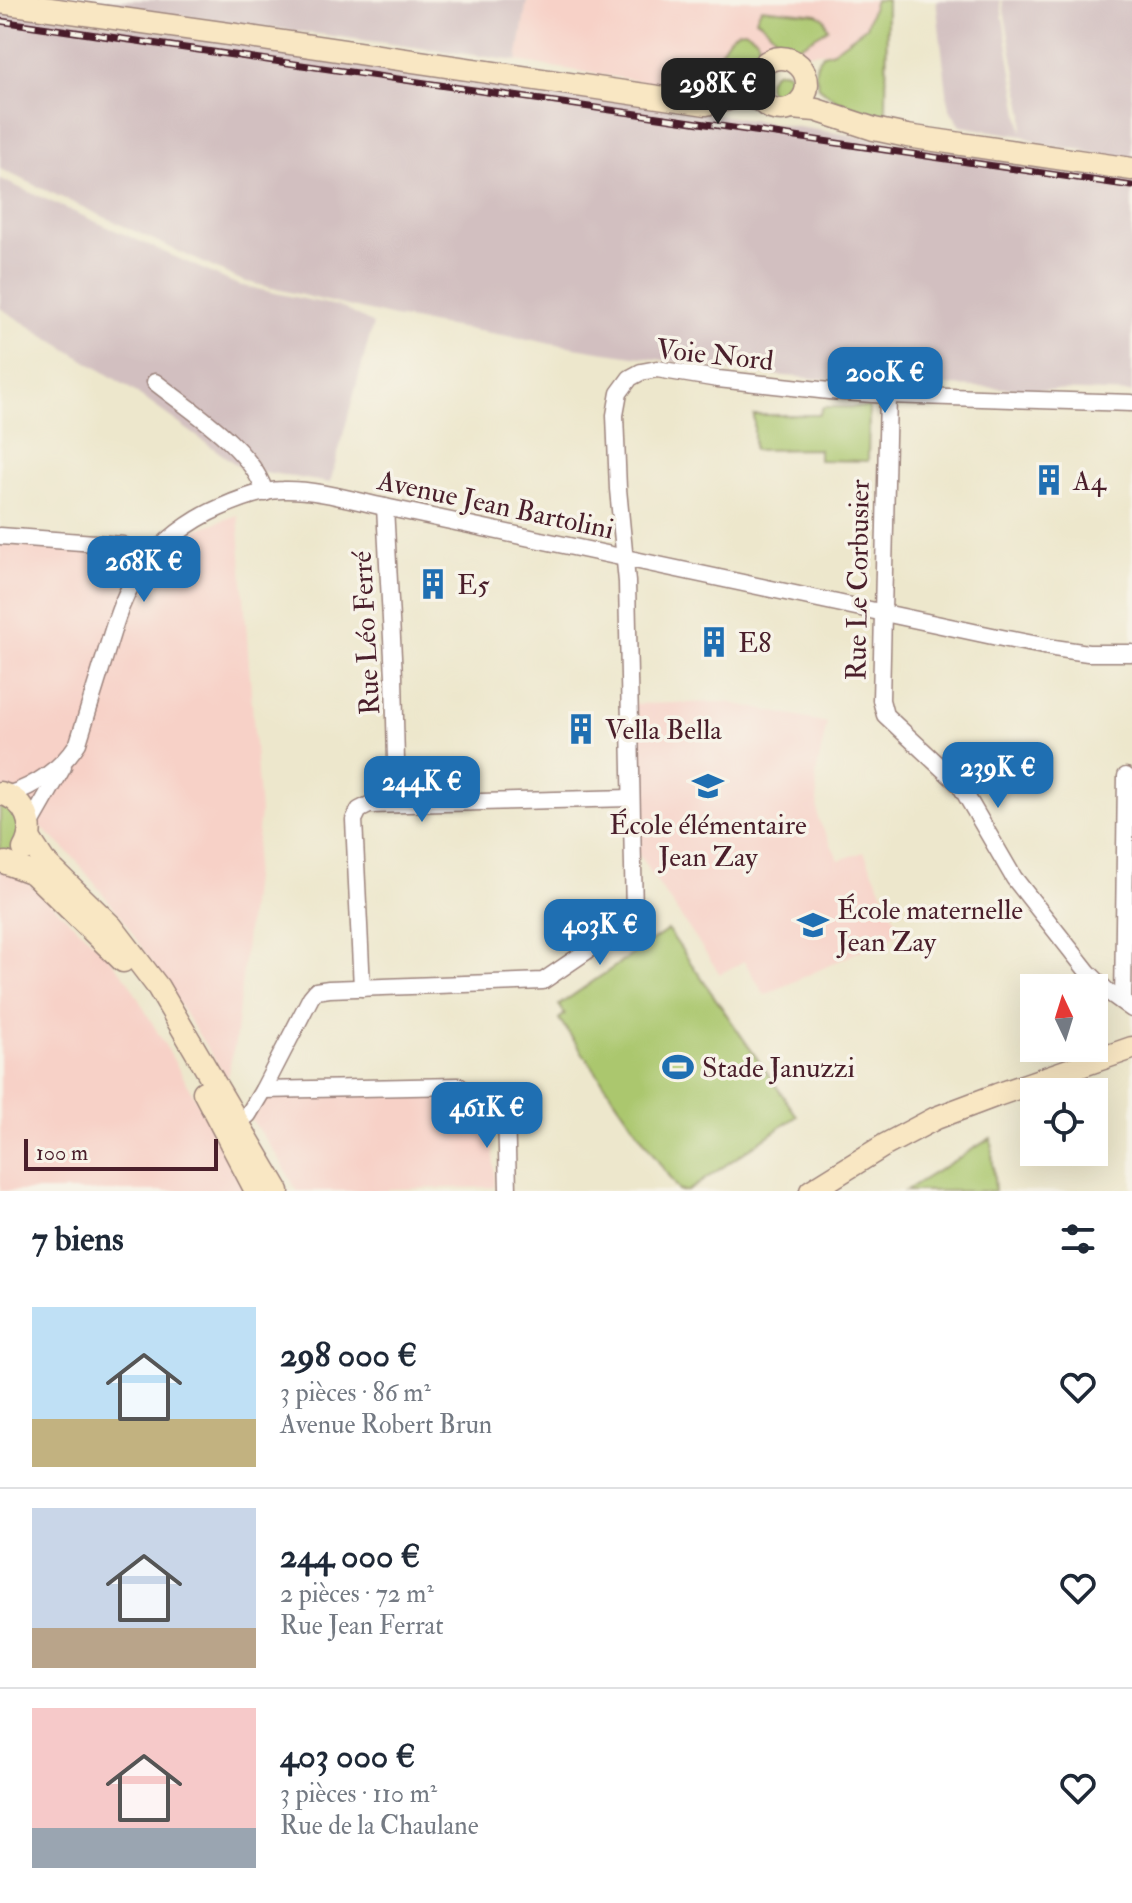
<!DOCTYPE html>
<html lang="fr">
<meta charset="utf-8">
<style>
body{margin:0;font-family:"IM FELL Double Pica",serif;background:#f6f6f7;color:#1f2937;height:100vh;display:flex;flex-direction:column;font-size:30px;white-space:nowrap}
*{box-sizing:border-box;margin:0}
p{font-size:26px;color:#747a83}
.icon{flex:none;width:44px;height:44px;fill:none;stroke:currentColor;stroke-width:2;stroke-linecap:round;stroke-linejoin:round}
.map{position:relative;height:1191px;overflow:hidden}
.sheet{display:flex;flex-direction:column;background:#fff;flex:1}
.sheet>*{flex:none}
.needle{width:52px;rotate:356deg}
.tools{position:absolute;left:1020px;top:974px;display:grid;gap:16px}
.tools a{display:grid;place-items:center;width:88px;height:88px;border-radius:0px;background:#fff;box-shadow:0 8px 32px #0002;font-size:40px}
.scale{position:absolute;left:24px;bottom:20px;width:194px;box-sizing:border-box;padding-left:8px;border:4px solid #4a1f2b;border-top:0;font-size:22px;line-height:28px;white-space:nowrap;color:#4a1f2b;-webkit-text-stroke:6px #f7f3e8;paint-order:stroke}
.price{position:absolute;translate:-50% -68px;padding:0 18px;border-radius:16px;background:#1f6fb2;color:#fff;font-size:26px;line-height:52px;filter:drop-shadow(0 2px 4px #0008)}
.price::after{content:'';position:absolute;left:50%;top:48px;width:24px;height:18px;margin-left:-12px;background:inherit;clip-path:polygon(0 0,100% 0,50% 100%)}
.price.selected{background:#222;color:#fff}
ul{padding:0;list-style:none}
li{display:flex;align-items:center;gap:24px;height:200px;padding:0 32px}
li+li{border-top:2px solid #e0e1e3}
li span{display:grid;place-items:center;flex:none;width:224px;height:160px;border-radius:0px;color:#555}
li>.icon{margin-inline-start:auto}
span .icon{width:96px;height:96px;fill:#fffc;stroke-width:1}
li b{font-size:34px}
h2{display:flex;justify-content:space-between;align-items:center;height:96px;padding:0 32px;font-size:34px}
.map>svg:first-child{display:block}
.built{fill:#f7d1c7}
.industrial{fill:#d2bfc0}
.green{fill:#abc76e;stroke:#7a734c;stroke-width:2}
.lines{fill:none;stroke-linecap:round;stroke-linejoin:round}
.street-casing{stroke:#9c837c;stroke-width:19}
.secondary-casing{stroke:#9c837c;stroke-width:25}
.street{stroke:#fff;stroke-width:16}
.secondary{stroke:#f9e7c3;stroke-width:22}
.rail-casing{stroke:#4a1f2b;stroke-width:7}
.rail{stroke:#f7f3e8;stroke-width:4;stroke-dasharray:12;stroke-linecap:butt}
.labels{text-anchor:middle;stroke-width:7;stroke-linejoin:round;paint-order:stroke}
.street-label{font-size:28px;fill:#4a1f2b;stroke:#f7f3e8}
.poi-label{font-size:28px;fill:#4a1f2b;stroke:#f7f3e8;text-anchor:start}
</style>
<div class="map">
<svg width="1132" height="1191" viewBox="0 0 1132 1191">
<rect width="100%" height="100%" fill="#f7f3e8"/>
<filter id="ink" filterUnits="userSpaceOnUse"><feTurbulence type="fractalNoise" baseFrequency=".0125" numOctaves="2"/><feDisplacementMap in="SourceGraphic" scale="16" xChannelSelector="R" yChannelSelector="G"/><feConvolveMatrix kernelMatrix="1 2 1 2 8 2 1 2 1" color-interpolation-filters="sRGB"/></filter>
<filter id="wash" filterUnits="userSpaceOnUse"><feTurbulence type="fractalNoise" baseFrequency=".006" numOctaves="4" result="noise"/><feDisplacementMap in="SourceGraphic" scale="32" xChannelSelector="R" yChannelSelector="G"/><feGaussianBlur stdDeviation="1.8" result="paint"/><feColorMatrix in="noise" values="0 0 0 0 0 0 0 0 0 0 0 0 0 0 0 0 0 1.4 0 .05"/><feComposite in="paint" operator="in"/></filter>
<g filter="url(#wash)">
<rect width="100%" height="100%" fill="#ede7cc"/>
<!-- built -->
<g class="built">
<path d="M 527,0 L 882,0 L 881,16 L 833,51 L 794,54 L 693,90 L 517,61 Z"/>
<path d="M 238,515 L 260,813 L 235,1042 L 227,1078 L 121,916 L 74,858 L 0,788 L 0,543 L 105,552 L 113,555 L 134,551 Z"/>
<path d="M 726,702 L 827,723 L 816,774 L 818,819 L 839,860 L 864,852 L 901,932 L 765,995 L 744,961 L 720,974 L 631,844 L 629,704 Z"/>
<path d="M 0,857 L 106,954 L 127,979 L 209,1122 L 245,1191 L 0,1191 Z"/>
<path d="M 483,1086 L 484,1097 L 490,1097 L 495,1187 L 388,1189 L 388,1191 L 297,1191 L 279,1158 L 248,1115 L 263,1090 Z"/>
</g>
<!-- industrial -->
<g class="industrial">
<path d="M 69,0 L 527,0 L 517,61 Z"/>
<path d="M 936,0 L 1000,0 L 1022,132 L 1024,115 L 1002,0 L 1132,0 L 1132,159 L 1079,151 L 1088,150 L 1048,146 L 1023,136 L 961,126 L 949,109 Z"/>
<path d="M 0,9 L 292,50 L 1132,178 L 1132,393 L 873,383 L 759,374 L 599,351 L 394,317 L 243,281 L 0,169 Z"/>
<path d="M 0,179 L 238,285 L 341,307 L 373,324 L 330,483 L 241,468 L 128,387 L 0,308 Z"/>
</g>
<!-- green -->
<g class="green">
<path d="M 875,0 L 887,0 L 886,115 L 862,110 L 836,100 L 819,87 L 815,72 L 817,63 L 823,54 L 833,51 L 866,27 Z"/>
<path d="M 761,8 L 817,14 L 824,18 L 828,29 L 794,49 C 777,46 771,27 756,19 Z"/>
<path d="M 745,30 C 746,31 755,37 756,37 C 775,63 712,85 696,88 L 730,37 L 738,31 Z"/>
<circle cx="781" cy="84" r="13"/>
<path d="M 823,407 L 869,407 L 868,461 L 819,460 L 819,449 L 754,450 L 754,415 L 819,415 Z"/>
<path d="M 0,793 L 16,800 L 21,853 L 0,864 Z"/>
<path d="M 668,930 L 797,1116 L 688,1191 L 679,1191 L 559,1019 L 565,1014 L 559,1005 Z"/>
<path d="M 991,1138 L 995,1191 L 905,1191 Z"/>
</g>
</g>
<g filter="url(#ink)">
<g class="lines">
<defs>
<g id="street">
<path d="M 155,382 C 190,410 253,449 265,493"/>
<path d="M 888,395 L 881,700 L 885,715 L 960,785 L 1014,878 L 1088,972 L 1107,991 L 1132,1009"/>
<path d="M 385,507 L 394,676 L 397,804"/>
<path d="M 0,536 L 122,545 L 134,551 L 143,567"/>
<path d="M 7,795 C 36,786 62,768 78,743 C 87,714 96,685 105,656 C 114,626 123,592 143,567 C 162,542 191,520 219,508 C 239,499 262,490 283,490 C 317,489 352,500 385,507 L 1002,638 L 1054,648 L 1088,653 L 1132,653"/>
<path d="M 30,825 L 63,767"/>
<path d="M 362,988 L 354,820 L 359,810 L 369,805 L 630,798"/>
<path d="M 1123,1002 L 1126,776"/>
<path d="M 263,1090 L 459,1086"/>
<path d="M 506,1108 L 508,1191"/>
<path d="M 238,1122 L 248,1115 L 263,1090 L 311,997 L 316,991 L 329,989 L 543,981 L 628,923 L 634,913 L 627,582 L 618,489 L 615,415 L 619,393 L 630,378 L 641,372 L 657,369 L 718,379 L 829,391 L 888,395 L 1132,403"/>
</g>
<g id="secondary">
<path d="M 0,2 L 229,34 L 706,104 L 742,96 L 761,100"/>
<circle cx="781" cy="84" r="26"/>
<path d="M 792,108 L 816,110 L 874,129 L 907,136 L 1132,169"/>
<path d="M 0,793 C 26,800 37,826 24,849"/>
<path d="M 29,838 L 44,861 L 112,927 L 158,987 L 278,1191"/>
<path d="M 6,863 L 33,873 L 123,961"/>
<path d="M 204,1092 L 256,1191"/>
<path d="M 811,1191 L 885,1145 L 936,1118 L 997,1095 L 1132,1048"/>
</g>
</defs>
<!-- street casing -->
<use href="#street" class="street-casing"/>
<!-- secondary casing -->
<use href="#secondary" class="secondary-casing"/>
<!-- street -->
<use href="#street" class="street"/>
<!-- secondary -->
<use href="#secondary" class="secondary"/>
<defs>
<path id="rail" d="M 0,21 L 1132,186"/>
</defs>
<!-- rail casing -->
<use href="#rail" class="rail-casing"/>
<!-- rail -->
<use href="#rail" class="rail"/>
</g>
</g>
<!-- icons -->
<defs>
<symbol id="building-bare" viewBox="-9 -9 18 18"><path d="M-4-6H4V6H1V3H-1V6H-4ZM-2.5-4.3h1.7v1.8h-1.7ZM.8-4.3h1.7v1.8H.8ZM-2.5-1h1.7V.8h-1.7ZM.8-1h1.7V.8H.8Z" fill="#1f6fb2" stroke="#f7f3e8" stroke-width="2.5" paint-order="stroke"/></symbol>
<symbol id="school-bare" viewBox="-9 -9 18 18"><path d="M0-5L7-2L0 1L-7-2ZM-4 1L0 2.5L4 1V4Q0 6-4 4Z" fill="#1f6fb2" stroke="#f7f3e8" stroke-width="2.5" paint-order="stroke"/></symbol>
<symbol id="stadium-bare" viewBox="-9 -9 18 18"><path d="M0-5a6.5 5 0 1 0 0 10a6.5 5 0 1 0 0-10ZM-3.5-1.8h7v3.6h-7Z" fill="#1f6fb2" stroke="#f7f3e8" stroke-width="2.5" paint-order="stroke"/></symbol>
</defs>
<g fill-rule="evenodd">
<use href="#building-bare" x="1027" y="458" width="44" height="44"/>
<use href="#building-bare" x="411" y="562" width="44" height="44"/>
<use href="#building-bare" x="692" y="620" width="44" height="44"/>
<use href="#building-bare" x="559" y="707" width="44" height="44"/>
<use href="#school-bare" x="686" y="764" width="44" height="44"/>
<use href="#school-bare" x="791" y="903" width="44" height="44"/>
<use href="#stadium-bare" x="656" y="1045" width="44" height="44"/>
</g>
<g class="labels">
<!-- street labels -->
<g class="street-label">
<text transform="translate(715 354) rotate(6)" y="10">Voie Nord</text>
<text transform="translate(496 504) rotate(12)" y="10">Avenue Jean Bartolini</text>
<text transform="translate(857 580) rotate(-89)" y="10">Rue Le Corbusier</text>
<text transform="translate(365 633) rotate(-93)" y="10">Rue Léo Ferré</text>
</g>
<!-- poi labels -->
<g class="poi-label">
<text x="1073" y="490">A4</text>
<text x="457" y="594">E5</text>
<text x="738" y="652">E8</text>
<text x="605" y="739">Vella Bella</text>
<text x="708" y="834" text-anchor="middle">École élémentaire<tspan x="708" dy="32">Jean Zay</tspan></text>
<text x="837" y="919">École maternelle<tspan x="837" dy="32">Jean Zay</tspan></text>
<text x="702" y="1077">Stade Januzzi</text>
</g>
</g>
</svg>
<div class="tools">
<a><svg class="needle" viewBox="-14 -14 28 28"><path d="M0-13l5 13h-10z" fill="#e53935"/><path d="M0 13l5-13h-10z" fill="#747a83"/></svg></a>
<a><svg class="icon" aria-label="locate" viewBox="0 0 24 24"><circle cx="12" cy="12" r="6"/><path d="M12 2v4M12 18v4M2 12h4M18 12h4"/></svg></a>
</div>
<div class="scale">100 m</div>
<b class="price selected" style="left:718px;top:126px">298K €</b>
<b class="price" style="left:885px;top:415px">200K €</b>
<b class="price" style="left:144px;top:604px">268K €</b>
<b class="price" style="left:998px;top:810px">239K €</b>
<b class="price" style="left:422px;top:824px">244K €</b>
<b class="price" style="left:600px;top:967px">403K €</b>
<b class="price" style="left:487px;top:1150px">461K €</b>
</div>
<section class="sheet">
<h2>7 biens<svg class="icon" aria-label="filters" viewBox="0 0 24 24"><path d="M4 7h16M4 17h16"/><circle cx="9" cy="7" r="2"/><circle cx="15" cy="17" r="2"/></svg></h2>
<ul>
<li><span style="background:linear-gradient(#bfe0f5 70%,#c2b280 0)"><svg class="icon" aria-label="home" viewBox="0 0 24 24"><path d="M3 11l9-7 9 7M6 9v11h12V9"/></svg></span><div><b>298 000 €</b><p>3 pièces · 86 m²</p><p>Avenue Robert Brun</p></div><svg class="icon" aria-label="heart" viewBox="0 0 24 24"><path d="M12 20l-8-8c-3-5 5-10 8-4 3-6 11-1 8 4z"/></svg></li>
<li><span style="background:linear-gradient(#c9d6e8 75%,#b9a48a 0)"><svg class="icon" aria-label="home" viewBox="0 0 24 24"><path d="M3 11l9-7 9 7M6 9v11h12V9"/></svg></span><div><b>244 000 €</b><p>2 pièces · 72 m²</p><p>Rue Jean Ferrat</p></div><svg class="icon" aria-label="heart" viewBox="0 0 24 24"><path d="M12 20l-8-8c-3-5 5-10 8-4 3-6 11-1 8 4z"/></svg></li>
<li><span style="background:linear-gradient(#f6c9c9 75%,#9aa5b1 0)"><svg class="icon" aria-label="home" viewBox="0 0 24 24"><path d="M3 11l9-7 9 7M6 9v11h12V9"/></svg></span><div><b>403 000 €</b><p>3 pièces · 110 m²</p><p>Rue de la Chaulane</p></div><svg class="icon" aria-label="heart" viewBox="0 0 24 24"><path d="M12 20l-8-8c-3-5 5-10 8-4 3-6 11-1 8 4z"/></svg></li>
</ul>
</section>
